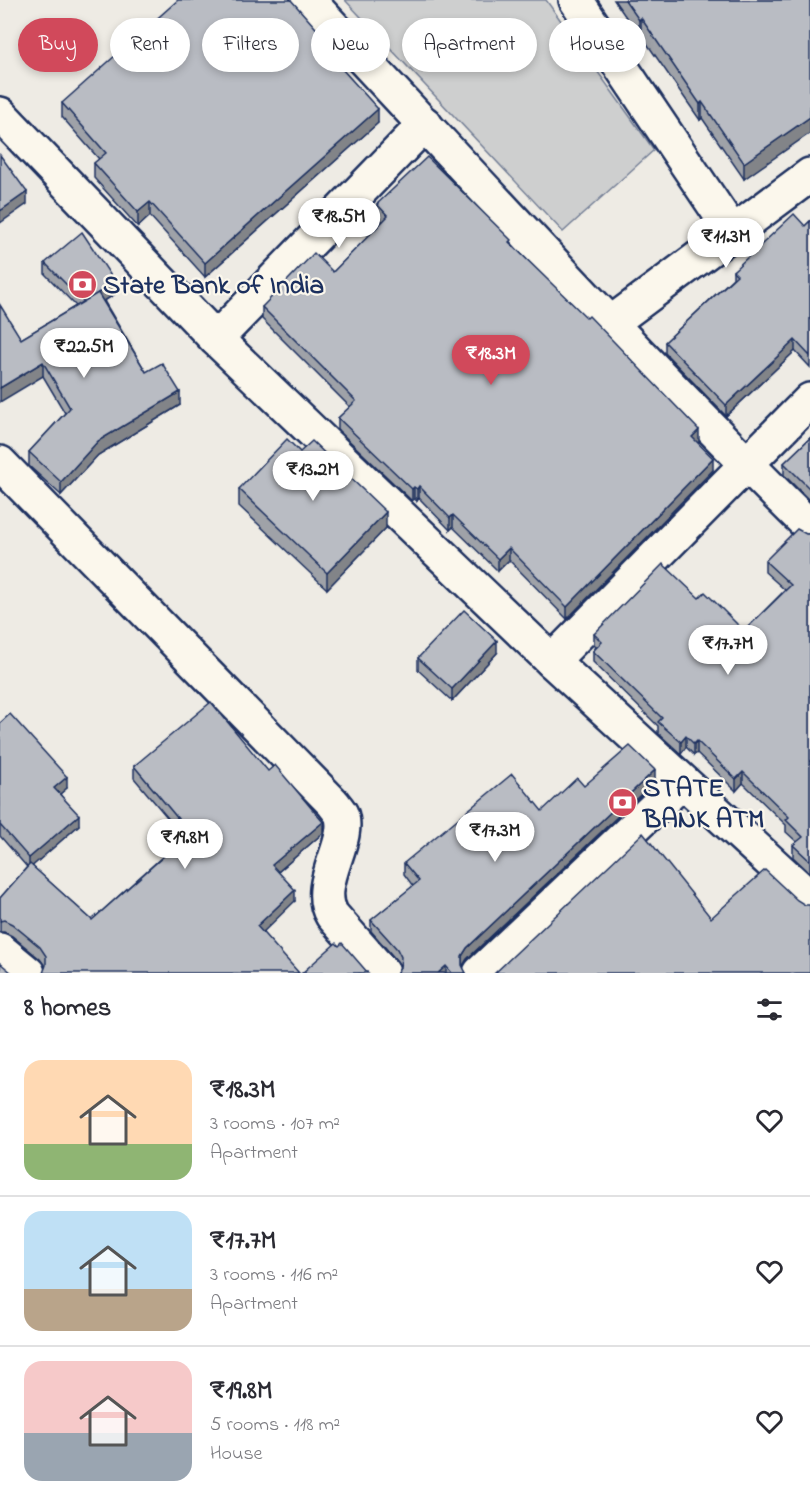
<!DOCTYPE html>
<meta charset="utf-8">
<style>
body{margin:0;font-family:"Indie Flower",sans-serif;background:#f7f7f7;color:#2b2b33;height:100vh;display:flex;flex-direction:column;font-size:22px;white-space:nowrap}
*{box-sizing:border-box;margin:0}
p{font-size:20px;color:#7c7c81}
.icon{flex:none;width:33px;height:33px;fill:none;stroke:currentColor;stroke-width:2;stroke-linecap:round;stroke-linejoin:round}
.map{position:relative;height:973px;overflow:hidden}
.drawer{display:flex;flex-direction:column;background:#fff;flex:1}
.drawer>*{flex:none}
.guide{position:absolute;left:18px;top:18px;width:774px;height:54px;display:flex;gap:12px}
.price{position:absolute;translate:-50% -51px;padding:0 14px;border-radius:21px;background:#fff;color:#222;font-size:20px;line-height:39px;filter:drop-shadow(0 2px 3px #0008)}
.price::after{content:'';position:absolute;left:50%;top:36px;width:18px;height:14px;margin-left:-9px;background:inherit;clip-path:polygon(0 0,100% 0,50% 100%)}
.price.current{background:#d1495b;color:#fff}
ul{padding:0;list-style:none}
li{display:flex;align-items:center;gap:18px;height:150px;padding:0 24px}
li+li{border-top:2px solid #e1e1e2}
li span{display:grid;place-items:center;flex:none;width:168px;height:120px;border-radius:18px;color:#555}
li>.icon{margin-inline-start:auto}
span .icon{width:72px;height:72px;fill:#fffc;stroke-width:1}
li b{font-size:26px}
h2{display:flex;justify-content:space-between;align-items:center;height:72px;padding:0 24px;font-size:26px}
.tag{padding:0 21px;border-radius:27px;background:#fff;box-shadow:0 3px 9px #0003;font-size:21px;line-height:54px}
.tag.current{background:#d1495b;color:#fff}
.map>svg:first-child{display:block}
.park{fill:#cecfcf;stroke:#747f96;stroke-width:1.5}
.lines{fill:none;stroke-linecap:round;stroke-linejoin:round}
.minor-casing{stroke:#1b2f5e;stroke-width:38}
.tertiary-casing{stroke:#1b2f5e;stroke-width:38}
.minor{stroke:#fbf7ec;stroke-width:33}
.tertiary{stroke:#fbf7ec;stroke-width:33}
.wall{fill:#9fa2a8;stroke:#1b2f5e;stroke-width:1.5}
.shaded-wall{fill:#828488;stroke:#1b2f5e;stroke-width:1.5}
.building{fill:#b9bcc3;stroke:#1b2f5e;stroke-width:1.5}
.labels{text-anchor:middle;stroke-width:4.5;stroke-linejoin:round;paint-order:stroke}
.poi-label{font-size:27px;font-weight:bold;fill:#1b2f5e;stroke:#fbf7ec;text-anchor:start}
</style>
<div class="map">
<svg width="810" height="973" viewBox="0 0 810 973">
<rect width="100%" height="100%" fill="#eeebe4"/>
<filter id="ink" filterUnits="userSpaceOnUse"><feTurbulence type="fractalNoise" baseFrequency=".0167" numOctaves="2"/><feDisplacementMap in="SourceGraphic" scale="12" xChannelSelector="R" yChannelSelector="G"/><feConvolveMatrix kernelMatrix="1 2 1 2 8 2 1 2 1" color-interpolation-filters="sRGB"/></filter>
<g filter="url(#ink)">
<!-- park -->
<path class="park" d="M 345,0 L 546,0 L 654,150 L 563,232 Z"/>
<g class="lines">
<defs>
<g id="minor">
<path d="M 308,0 C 474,177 637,357 810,527"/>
<path d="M 576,0 L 733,233"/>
<path d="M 611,323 L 810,175"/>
<path d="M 216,339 L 425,124"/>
<path d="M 0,463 L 333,803 C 335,806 339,810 341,814 C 352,841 313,884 332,915 L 383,973"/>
<path d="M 552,661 L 810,400"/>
<path d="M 0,950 L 28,973"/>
<path d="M 480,973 L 682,782"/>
</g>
<path id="tertiary" d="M 0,114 L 216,339 L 552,661 L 810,898"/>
</defs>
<!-- minor casing -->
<use href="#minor" class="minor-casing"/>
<!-- tertiary casing -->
<use href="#tertiary" class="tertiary-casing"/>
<!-- minor -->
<use href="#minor" class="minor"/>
<!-- tertiary -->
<use href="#tertiary" class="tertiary"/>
</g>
<!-- wall -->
<g class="wall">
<path d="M 614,0 L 810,0 L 744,179 L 702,118 L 700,120 L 641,35 L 639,36 Z"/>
<path d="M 330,55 L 378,123 L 205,277 L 150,216 L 138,227 L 94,178 L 94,163 L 99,159 L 62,117 L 62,103 Z"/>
<path d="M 377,204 L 511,244 L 699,442 L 698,443 L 713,470 L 567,619 L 509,560 L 498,571 L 453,527 L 450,530 L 419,498 L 417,501 L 414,499 L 412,501 L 338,430 L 338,418 L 350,407 L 262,319 L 262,307 L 333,272 L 383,222 L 377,216 Z"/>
<path d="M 810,221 L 810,367 L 795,351 L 726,416 L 665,353 L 665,342 L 733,278 L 733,271 L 805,226 Z"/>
<path d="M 45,263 L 115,294 L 104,301 L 146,372 L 180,405 L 98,455 L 61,495 L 29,466 L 29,452 L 65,413 L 21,339 L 76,306 L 45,274 Z"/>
<path d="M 810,438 L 810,501 L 784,475 L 784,463 Z"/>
<path d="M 300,452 L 386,528 L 327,589 L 239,506 L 239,489 Z"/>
<path d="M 806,534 L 810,534 L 810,873 L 793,857 L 793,845 L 797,842 L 786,832 L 786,825 L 743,783 L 736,791 L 697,753 L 694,755 L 686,747 L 681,754 L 658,733 L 658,726 L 593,662 L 593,651 L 596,647 L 594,645 L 594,634 L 699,598 L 744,631 L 785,590 L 765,572 L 765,561 Z"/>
<path d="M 497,653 L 452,701 L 418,670 L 418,658 Z"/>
<path d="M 0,723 L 67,788 L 60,794 L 79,825 L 32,866 L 92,920 L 162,857 L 162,854 L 183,836 L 134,778 L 134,766 L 268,771 L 323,833 L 278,872 L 295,901 L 46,967 L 40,959 L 12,936 L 4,932 L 0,932 L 0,898 L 27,867 L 0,836 Z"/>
<path d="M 655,781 L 467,959 L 462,967 L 466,973 L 397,973 L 401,967 L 397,961 L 371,931 L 371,920 L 413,886 L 404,874 L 404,863 L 542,811 L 584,786 Z"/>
</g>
<!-- shaded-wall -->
<g class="shaded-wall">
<path d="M 641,18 L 641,35 L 639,36 L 639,20 Z"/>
<path d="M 330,44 L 330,58 L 324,49 Z"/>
<path d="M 702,102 L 702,118 L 700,120 L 700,104 Z"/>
<path d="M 378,109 L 378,123 L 205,277 L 205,263 Z"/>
<path d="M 810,117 L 810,133 L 744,179 L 744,163 Z"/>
<path d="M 27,192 L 27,204 L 0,223 L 0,211 Z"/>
<path d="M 150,202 L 150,216 L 138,227 L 138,212 Z"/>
<path d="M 115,282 L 115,294 L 84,314 L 84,302 Z"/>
<path d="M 795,340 L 795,351 L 726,416 L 726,405 Z"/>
<path d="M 43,362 L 43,376 L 0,402 L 0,388 Z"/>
<path d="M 180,392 L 180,405 L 98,455 L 61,495 L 61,482 L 98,441 Z"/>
<path d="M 699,430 L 699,442 L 692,449 L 692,437 Z"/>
<path d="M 713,458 L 713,470 L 567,619 L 567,607 Z"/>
<path d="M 419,486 L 419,498 L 417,501 L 417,489 Z"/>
<path d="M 414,487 L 414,499 L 412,501 L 412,489 Z"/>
<path d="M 386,512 L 386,528 L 327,589 L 327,573 Z"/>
<path d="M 453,515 L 453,527 L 450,530 L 450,518 Z"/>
<path d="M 509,548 L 509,560 L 498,571 L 498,559 Z"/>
<path d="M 497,641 L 497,653 L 452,701 L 452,689 Z"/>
<path d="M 686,736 L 686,747 L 681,754 L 681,742 Z"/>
<path d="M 697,741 L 697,753 L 694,755 L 694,744 Z"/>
<path d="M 655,770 L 655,781 L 467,959 L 462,967 L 462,973 L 462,956 L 467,948 Z"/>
<path d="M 743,772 L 743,783 L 736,791 L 736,779 Z"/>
<path d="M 67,777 L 67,788 L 54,799 L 54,788 Z"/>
<path d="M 79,815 L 79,825 L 29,869 L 29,858 Z"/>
<path d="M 323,822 L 323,833 L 272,877 L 272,865 Z"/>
<path d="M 295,890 L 295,901 L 257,938 L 257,926 Z"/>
<path d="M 446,966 L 446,973 L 438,973 Z"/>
</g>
<!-- building -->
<g class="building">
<path d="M 178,0 L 291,0 L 330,44 L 324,49 L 378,109 L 205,263 L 150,202 L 138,212 L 94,163 L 106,153 L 62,103 Z"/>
<path d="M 625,0 L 810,0 L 810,117 L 744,163 L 702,102 L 700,104 L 641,18 L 639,20 Z"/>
<path d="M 0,155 L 27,192 L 0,211 Z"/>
<path d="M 427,157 L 511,240 L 509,242 L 587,318 L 589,316 L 699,430 L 692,437 L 713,458 L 567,607 L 509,548 L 498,559 L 453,515 L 450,518 L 419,486 L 417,489 L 414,487 L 412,489 L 338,418 L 356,401 L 262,307 L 314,253 L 333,272 L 388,216 L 377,204 Z"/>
<path d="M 794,214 L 805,226 L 810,221 L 810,356 L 795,340 L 726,405 L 665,342 L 737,275 L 733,271 Z"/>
<path d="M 82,232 L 115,282 L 84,302 L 45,263 Z"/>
<path d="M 98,293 L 146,372 L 162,363 L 180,392 L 98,441 L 61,482 L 29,452 L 70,408 L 43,362 L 0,388 L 0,305 L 21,339 Z"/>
<path d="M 810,438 L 810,489 L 784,463 Z"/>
<path d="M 287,439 L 300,452 L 312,441 L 386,512 L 327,573 L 239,489 Z"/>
<path d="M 797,529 L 806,534 L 810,534 L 810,861 L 793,845 L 803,837 L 786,820 L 789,817 L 743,772 L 736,779 L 697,741 L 694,744 L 686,736 L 681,742 L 658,722 L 662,718 L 593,651 L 602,642 L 594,634 L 663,564 L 699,598 L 705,592 L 744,631 L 791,585 L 765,561 Z"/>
<path d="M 464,610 L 497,641 L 452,689 L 418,658 Z"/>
<path d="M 211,702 L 268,771 L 275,765 L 323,822 L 272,865 L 295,890 L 257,926 L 299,973 L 43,973 L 46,965 L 46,956 L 40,947 L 12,924 L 4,920 L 0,921 L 0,898 L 30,864 L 92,920 L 164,856 L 162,854 L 189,832 L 134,766 Z"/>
<path d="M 10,714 L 67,777 L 54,788 L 79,815 L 29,858 L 0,825 L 0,723 Z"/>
<path d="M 630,746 L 655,770 L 467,948 L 462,956 L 462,965 L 466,973 L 452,973 L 446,966 L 438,973 L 397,973 L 400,968 L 401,957 L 397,949 L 371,920 L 419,881 L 404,863 L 512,774 L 542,811 L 577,778 L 584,786 Z"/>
<path d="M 643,833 L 711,918 L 765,870 L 797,900 L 805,905 L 810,905 L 810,973 L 495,973 Z"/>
<path d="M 336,943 L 339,946 L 342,943 L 368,973 L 302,973 Z"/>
<path d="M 0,963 L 12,973 L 0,973 Z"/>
</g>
</g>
<!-- icons -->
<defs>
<symbol id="bank-disc" viewBox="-11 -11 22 22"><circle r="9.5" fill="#d1495b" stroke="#fbf7ec"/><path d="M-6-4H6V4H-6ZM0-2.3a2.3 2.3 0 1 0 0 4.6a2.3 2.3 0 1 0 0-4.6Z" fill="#fff"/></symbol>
</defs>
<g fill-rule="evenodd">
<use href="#bank-disc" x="66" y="268" width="33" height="33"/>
<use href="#bank-disc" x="606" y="786" width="33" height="33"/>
</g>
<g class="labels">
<!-- poi labels -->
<g class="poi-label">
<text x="103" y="293">State Bank of India</text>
<text x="643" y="796">STATE<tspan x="643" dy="31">BANK ATM</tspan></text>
</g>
</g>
</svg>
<b class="price" style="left:339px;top:249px">₹18.5M</b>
<b class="price" style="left:726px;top:269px">₹11.3M</b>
<b class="price" style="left:84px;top:379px">₹22.5M</b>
<b class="price current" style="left:491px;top:386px">₹18.3M</b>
<b class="price" style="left:313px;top:502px">₹13.2M</b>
<b class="price" style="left:728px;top:676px">₹17.7M</b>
<b class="price" style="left:495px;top:863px">₹17.3M</b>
<b class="price" style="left:185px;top:870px">₹19.8M</b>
<div class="guide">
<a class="tag current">Buy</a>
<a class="tag">Rent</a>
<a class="tag">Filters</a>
<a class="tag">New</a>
<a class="tag">Apartment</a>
<a class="tag">House</a>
</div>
</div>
<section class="drawer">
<h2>8 homes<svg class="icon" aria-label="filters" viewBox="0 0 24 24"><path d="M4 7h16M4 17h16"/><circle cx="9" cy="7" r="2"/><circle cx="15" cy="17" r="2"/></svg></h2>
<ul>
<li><span style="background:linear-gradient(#ffd9b3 70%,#8fb573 0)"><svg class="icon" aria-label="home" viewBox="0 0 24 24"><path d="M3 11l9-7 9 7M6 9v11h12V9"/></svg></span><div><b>₹18.3M</b><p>3 rooms · 107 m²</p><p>Apartment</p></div><svg class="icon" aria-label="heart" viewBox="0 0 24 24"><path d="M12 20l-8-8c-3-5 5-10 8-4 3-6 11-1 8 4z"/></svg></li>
<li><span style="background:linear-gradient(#bfe0f5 65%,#b9a48a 0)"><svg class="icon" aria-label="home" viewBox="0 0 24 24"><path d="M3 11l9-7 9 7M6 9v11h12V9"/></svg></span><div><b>₹17.7M</b><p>3 rooms · 116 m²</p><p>Apartment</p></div><svg class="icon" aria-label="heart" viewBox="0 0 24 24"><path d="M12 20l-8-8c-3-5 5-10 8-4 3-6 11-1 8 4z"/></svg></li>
<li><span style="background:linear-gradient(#f6c9c9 60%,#9aa5b1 0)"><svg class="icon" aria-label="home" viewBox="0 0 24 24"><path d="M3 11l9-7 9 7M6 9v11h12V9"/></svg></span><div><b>₹19.8M</b><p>5 rooms · 118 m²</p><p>House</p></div><svg class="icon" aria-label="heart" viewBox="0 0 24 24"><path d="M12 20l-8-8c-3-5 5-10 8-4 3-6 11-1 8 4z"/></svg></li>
</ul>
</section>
